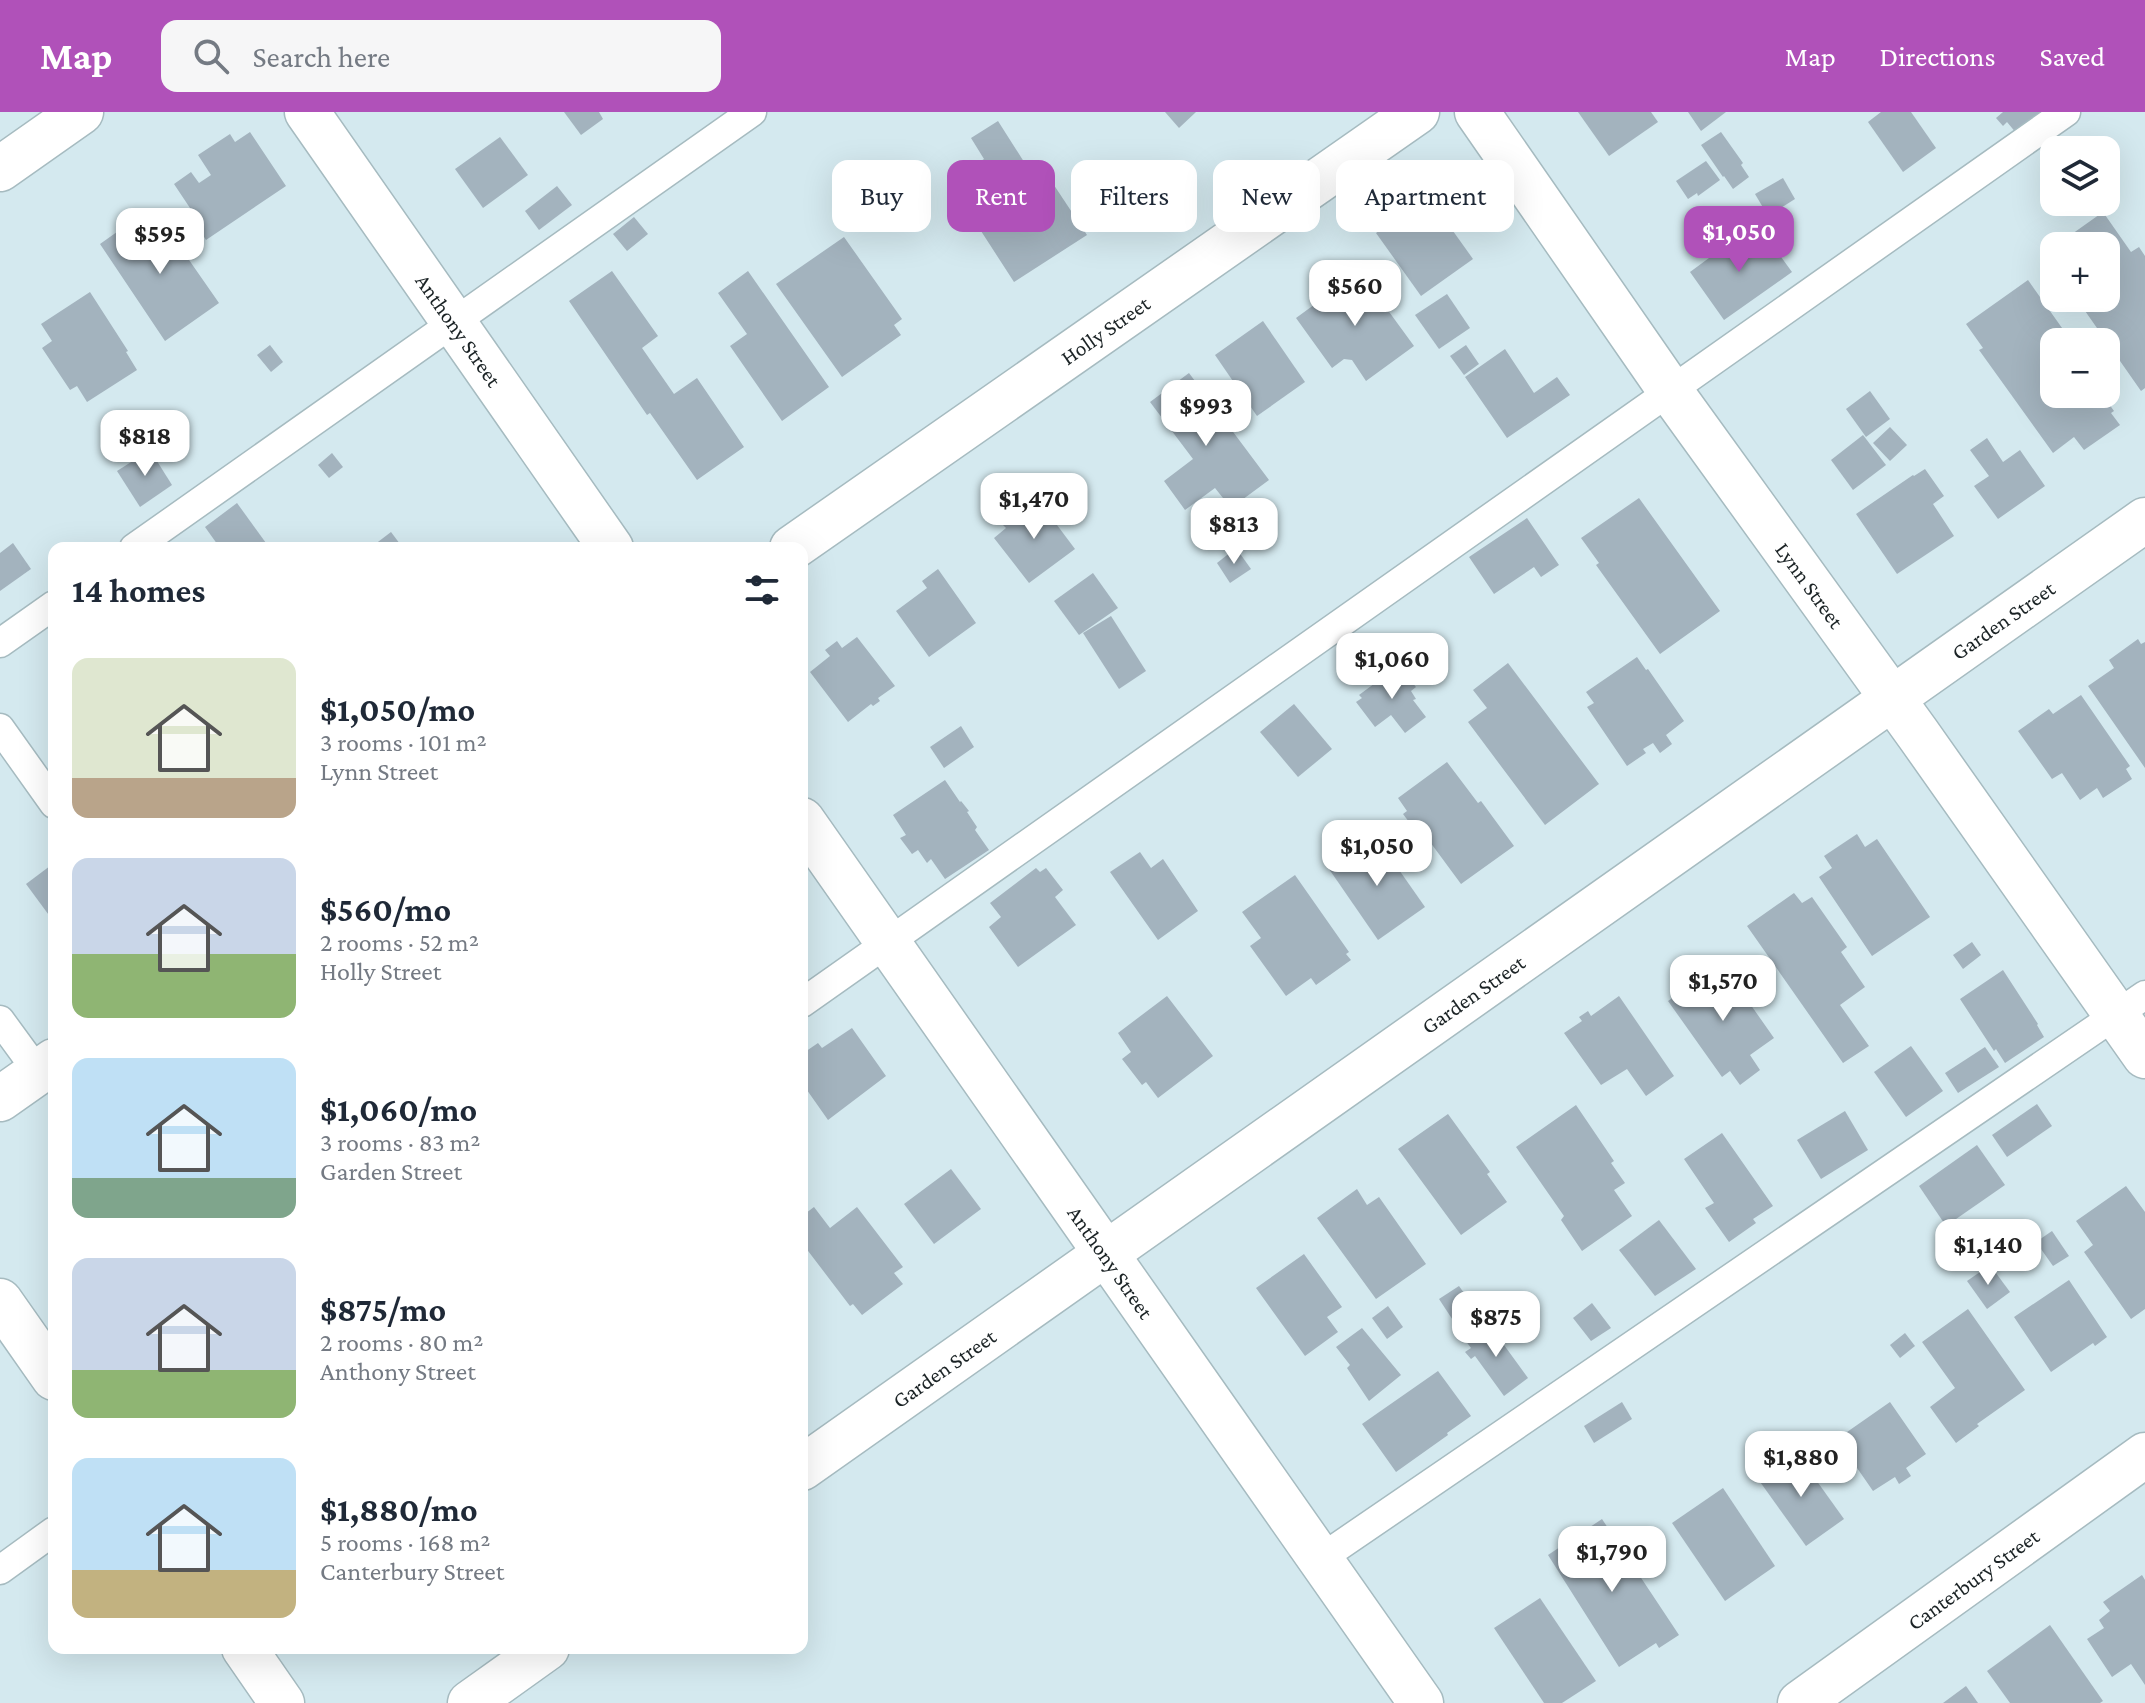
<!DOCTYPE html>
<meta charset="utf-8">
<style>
body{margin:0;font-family:"Crimson Pro",serif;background:#f6f6f7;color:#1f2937;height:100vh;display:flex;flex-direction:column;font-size:30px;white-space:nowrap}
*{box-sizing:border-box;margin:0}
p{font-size:26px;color:#747a83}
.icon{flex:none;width:44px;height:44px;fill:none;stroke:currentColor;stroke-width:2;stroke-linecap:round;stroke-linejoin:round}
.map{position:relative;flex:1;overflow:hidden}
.panel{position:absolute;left:48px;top:430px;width:760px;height:1112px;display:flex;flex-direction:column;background:#fff;border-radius:16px;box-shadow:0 8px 32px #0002}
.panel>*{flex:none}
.guide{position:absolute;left:832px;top:48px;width:760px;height:72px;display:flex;gap:16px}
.tools{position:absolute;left:2040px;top:24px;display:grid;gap:16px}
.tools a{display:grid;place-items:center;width:80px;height:80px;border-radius:16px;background:#fff;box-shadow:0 8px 32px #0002;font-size:40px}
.price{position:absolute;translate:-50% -68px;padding:0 18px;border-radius:16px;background:#fff;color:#222;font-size:26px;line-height:52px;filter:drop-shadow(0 2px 4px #0008)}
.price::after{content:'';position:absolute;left:50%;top:48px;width:24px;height:18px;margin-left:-12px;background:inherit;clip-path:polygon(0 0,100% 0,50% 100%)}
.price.active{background:#b051b9;color:#fff}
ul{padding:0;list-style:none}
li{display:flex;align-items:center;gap:24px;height:200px;padding:0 24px}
li span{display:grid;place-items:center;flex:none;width:224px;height:160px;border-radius:16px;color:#555}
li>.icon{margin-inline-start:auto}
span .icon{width:96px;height:96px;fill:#fffc;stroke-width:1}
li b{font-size:34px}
h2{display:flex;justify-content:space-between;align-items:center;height:96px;padding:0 24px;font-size:34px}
.chip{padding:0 28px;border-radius:16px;background:#fff;box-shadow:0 8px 32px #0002;font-size:28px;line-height:72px}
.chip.active{background:#b051b9;color:#fff}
header{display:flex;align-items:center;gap:48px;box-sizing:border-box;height:112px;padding:0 40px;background:#b051b9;color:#fff}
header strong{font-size:38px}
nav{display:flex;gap:44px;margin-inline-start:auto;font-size:28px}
.search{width:560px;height:72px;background:#f6f6f7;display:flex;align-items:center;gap:20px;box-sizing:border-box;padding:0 28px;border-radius:16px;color:#747a83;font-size:30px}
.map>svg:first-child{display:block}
.building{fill:#a3b3be}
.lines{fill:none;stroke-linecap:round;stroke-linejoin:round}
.service-casing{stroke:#a6bbc0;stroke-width:31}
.minor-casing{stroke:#a6bbc0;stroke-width:47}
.tertiary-casing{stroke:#a6bbc0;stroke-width:47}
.service{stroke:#fff;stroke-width:28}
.minor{stroke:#fff;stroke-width:44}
.tertiary{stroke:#fff;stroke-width:44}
.labels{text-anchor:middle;stroke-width:8;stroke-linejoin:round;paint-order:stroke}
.street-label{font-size:22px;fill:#1b2325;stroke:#fff}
</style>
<header>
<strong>Map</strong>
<div class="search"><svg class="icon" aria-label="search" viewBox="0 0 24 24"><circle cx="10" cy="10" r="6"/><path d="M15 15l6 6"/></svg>Search here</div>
<nav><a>Map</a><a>Directions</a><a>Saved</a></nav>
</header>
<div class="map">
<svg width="2145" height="1591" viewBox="0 0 2145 1591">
<rect width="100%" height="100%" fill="#d4e9ef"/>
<!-- building -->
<g class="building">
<path d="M 564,0 L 599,0 L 603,7 L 581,23 Z"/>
<path d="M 1165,0 L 1196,0 L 1179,16 Z"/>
<path d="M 1578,0 L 1651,0 L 1658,10 L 1609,44 Z"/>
<path d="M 1688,0 L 1726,0 L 1701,19 Z"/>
<path d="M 1881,0 L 1911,0 L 1936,36 L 1903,60 L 1868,10 Z"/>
<path d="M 2003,0 L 2041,0 L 2017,22 L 2007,10 L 2003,14 L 1996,6 Z"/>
<path d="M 998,9 L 1033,64 L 1044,58 L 1087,123 L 1014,170 L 981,119 L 994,110 L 962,61 L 984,47 L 971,26 Z"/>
<path d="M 250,20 L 286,74 L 206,128 L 196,112 L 200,111 L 174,72 L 191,60 L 199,71 L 211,63 L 198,43 L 230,22 L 235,30 Z"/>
<path d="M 1721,20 L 1743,51 L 1741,53 L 1749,65 L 1733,77 L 1724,64 L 1723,65 L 1701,33 Z"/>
<path d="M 500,25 L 528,63 L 483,96 L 455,57 Z"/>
<path d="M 1706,49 L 1720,68 L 1698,84 L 1697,81 L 1688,87 L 1676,69 Z"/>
<path d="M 1783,66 L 1795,87 L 1768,104 L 1755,82 Z"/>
<path d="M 557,74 L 572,93 L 539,118 L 525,99 Z"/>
<path d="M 1428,84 L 1473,147 L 1421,184 L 1376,121 Z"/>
<path d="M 2103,100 L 2131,140 L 2139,135 L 2145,144 L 2145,276 L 2141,279 L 2076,186 L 2106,186 L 2106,134 L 2055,134 Z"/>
<path d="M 157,102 L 219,191 L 165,229 L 100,132 L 131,110 L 135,117 Z"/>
<path d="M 634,105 L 648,122 L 627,139 L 613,122 Z"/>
<path d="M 1747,118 L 1766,145 L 1776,138 L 1792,160 L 1724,208 L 1690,160 Z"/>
<path d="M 844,125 L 902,207 L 894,213 L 901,223 L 842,265 L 776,172 Z"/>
<path d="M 2054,135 L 2054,161 L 2041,143 Z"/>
<path d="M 612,159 L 658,224 L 642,236 L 674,282 L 697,266 L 744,335 L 697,368 L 650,301 L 647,303 L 569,189 Z"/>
<path d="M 748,159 L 829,275 L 782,309 L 730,234 L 747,222 L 718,181 Z"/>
<path d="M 1360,160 L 1414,234 L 1366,269 L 1352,248 L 1344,247 L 1332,256 L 1296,206 L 1333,179 L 1330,176 L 1345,166 L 1347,169 Z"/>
<path d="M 2028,168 L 2072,230 L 2054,230 L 2054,282 L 2102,282 L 2114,299 L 2111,301 L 2120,313 L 2084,338 L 2074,325 L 2053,341 L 1979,238 L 1983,236 L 1966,212 Z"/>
<path d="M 90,180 L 128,239 L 126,240 L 137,258 L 87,290 L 77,274 L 70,278 L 42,236 L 52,229 L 41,212 Z"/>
<path d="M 1447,182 L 1470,216 L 1439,237 L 1415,203 Z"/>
<path d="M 1263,209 L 1305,270 L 1257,304 L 1215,243 Z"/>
<path d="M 270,233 L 283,250 L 271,260 L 257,243 Z"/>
<path d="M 1466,233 L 1479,252 L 1464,263 L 1450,244 Z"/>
<path d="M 1505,237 L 1534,281 L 1557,265 L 1570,283 L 1507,326 L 1465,265 Z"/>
<path d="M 1189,261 L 1269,368 L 1231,396 L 1215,376 L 1185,398 L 1164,369 L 1193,347 L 1150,290 Z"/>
<path d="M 1870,279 L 1890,307 L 1866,325 L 1846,297 Z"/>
<path d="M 1890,315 L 1907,333 L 1890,349 L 1873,331 Z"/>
<path d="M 1863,323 L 1886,353 L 1853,378 L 1831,348 Z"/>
<path d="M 1987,326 L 2003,350 L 2020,338 L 2045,374 L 1998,407 L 1974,374 L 1989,364 L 1970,338 Z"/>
<path d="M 150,338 L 172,373 L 140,395 L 117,359 Z"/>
<path d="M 332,341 L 343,355 L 329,366 L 318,353 Z"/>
<path d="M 1925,357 L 1944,384 L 1933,392 L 1954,424 L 1897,462 L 1856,402 L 1913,363 L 1914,364 Z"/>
<path d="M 1639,386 L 1720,499 L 1660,542 L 1596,453 L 1599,451 L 1581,426 Z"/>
<path d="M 1040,390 L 1043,394 L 1047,391 L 1061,410 L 1057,413 L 1075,437 L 1029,471 L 994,426 L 1006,416 L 1002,412 L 1022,396 L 1025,401 Z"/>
<path d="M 237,391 L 266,431 L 259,436 L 220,436 L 205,415 Z"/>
<path d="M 1527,406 L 1559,453 L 1541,465 L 1534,455 L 1494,482 L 1469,445 Z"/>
<path d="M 391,420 L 403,436 L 370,436 Z"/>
<path d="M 13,431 L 31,457 L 0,479 L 0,441 Z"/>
<path d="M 1236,436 L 1251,457 L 1230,471 L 1217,451 Z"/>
<path d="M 938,457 L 976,511 L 929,545 L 896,499 L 927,476 L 922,469 Z"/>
<path d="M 1093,461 L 1118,496 L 1079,523 L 1054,489 Z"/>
<path d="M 1111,504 L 1146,559 L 1119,577 L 1083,521 Z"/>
<path d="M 857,525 L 895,574 L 878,586 L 880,589 L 873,594 L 871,592 L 848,610 L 810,560 L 830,544 L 825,538 L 837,529 L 842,536 Z"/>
<path d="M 2138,527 L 2141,532 L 2145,530 L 2145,656 L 2088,574 L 2114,556 L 2109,548 Z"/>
<path d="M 1637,545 L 1646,558 L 1648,557 L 1684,609 L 1666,623 L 1672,632 L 1660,641 L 1653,631 L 1643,637 L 1646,641 L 1627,654 L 1587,595 L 1594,591 L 1586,580 Z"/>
<path d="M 1508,551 L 1599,672 L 1545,713 L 1468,610 L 1487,596 L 1473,578 Z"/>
<path d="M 1398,554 L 1416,575 L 1411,579 L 1416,587 L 1413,588 L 1426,605 L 1405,621 L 1391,603 L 1375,615 L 1356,590 L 1362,586 L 1359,583 Z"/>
<path d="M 2081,583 L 2130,654 L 2126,657 L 2132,667 L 2103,686 L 2097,676 L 2080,688 L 2062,661 L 2052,667 L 2018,619 L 2049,597 L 2053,602 Z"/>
<path d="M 1294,592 L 1332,637 L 1298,665 L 1260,620 Z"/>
<path d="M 961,614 L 974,635 L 944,656 L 930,635 Z"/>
<path d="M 1447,650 L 1478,691 L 1481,689 L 1514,734 L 1461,772 L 1419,715 L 1415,718 L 1403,702 L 1407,699 L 1398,686 Z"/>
<path d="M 945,668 L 960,690 L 961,689 L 969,699 L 967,700 L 977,715 L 975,718 L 989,738 L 945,767 L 931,747 L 927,751 L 918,738 L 912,742 L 900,726 L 906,723 L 893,703 Z"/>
<path d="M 1857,722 L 1865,735 L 1877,727 L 1930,805 L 1872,844 L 1819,765 L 1832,756 L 1824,744 Z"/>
<path d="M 1376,725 L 1425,795 L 1378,828 L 1329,757 Z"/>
<path d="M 1140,740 L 1151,756 L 1163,747 L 1198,799 L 1158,828 L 1110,760 Z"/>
<path d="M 54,751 L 54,810 L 26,772 Z"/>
<path d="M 1036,756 L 1040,760 L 1046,756 L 1063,778 L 1055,785 L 1076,813 L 1018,855 L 989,815 L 1001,805 L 990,791 Z"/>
<path d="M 1295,763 L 1349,840 L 1346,842 L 1351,848 L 1316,873 L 1311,866 L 1286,884 L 1250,834 L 1261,826 L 1242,800 Z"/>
<path d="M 1794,781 L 1802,791 L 1812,785 L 1847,835 L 1841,840 L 1865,875 L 1840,893 L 1869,934 L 1843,951 L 1747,814 Z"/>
<path d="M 1972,830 L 1981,843 L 1963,857 L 1953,843 Z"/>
<path d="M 1722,852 L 1774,926 L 1750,943 L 1760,958 L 1740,973 L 1730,959 L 1722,965 L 1668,889 Z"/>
<path d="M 2003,858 L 2038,912 L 2037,913 L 2044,925 L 2005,951 L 1996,937 L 1994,939 L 1960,887 Z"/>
<path d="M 1167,884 L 1213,944 L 1158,986 L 1146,970 L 1142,973 L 1122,947 L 1131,940 L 1118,921 Z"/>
<path d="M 1619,884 L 1674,964 L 1646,984 L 1627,957 L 1601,973 L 1564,921 L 1582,909 L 1579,905 L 1588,899 L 1591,904 Z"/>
<path d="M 852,916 L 886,964 L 828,1008 L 802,971 L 802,942 L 818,931 L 822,936 Z"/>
<path d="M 1911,934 L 1943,979 L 1906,1005 L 1874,960 Z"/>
<path d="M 1985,935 L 1999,955 L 1958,981 L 1945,961 Z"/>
<path d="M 2037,992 L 2052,1014 L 2007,1045 L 1992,1023 Z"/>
<path d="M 1576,993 L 1614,1049 L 1611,1051 L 1625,1071 L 1614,1078 L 1632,1104 L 1582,1139 L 1561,1108 L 1564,1104 L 1516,1035 Z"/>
<path d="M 1845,999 L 1868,1038 L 1821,1067 L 1797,1028 Z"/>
<path d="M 1448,1002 L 1490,1060 L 1487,1062 L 1507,1090 L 1461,1123 L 1398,1037 Z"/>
<path d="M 1722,1021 L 1773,1094 L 1753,1107 L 1756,1111 L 1729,1130 L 1705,1096 L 1714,1091 L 1684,1047 Z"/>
<path d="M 1977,1033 L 2005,1073 L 1946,1114 L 1919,1074 Z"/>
<path d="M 951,1057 L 981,1097 L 934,1132 L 904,1092 Z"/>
<path d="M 2126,1074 L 2145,1100 L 2145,1197 L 2131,1207 L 2084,1140 L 2093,1133 L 2076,1109 Z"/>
<path d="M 1357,1077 L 1367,1093 L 1379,1085 L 1426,1152 L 1376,1187 L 1317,1106 Z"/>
<path d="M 814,1095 L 830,1116 L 857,1095 L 903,1155 L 894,1161 L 903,1172 L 862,1203 L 853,1192 L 850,1194 L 802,1131 L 802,1104 Z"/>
<path d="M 1659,1108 L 1696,1157 L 1655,1184 L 1619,1138 Z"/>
<path d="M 2052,1119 L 2069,1144 L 2053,1154 L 2036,1130 Z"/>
<path d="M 1304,1142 L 1342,1195 L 1327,1205 L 1338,1220 L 1305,1244 L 1256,1176 Z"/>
<path d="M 1990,1153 L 2010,1180 L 1987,1197 L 1967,1169 Z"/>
<path d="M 2069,1168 L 2107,1225 L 2095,1234 L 2093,1231 L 2051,1260 L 2014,1205 Z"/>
<path d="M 1459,1174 L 1481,1205 L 1460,1219 L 1439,1187 Z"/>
<path d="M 1592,1191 L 1611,1216 L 1591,1229 L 1573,1206 Z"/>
<path d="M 1388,1194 L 1403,1215 L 1387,1227 L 1372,1206 Z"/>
<path d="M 1968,1197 L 2025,1278 L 1977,1312 L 1979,1314 L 1956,1331 L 1930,1295 L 1955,1276 L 1922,1230 Z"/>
<path d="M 1488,1211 L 1528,1266 L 1504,1284 L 1475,1244 L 1471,1247 L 1465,1240 L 1471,1236 L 1465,1228 Z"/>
<path d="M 1362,1216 L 1401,1263 L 1369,1289 L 1347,1256 L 1350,1253 L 1336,1235 Z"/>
<path d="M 1905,1221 L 1915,1234 L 1900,1246 L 1890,1233 Z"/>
<path d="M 1438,1259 L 1471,1304 L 1447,1321 L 1448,1323 L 1396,1360 L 1362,1312 Z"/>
<path d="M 1622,1290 L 1632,1307 L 1594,1331 L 1584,1314 Z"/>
<path d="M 1890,1290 L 1926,1342 L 1906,1356 L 1911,1364 L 1899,1372 L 1895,1365 L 1873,1379 L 1837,1327 Z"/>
<path d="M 1796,1340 L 1844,1407 L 1806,1434 L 1758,1367 Z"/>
<path d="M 1723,1376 L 1775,1454 L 1725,1489 L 1672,1411 Z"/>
<path d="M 1602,1407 L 1679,1523 L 1659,1536 L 1656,1531 L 1619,1555 L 1548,1443 Z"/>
<path d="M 2142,1463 L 2145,1468 L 2145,1573 L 2131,1552 L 2112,1565 L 2087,1527 L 2104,1516 L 2099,1508 L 2110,1499 L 2103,1490 Z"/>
<path d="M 1540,1486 L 1596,1569 L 1562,1591 L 1544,1591 L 1494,1516 Z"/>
<path d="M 2050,1513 L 2103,1589 L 2100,1591 L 2010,1591 L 1987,1559 Z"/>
<path d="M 1966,1574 L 1978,1591 L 1943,1591 Z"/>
</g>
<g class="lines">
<defs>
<g id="service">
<path d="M 134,436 L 752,0"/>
<path d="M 0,531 L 54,493"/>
<path d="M 0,616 L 54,692"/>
<path d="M 802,891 L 2066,0"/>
<path d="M 0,908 L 38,960"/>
<path d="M 1320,1447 L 2145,883"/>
<path d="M 0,1458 L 54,1419"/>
</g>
<g id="minor">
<path d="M 307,0 L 611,436"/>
<path d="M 1477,0 L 1671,280 L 1918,622 L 2145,944"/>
<path d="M 0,57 L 81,0"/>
<path d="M 802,708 L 1421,1591"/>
<path d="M 802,1356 L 2145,408"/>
<path d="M 470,1591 L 547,1536"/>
<path d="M 1800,1591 L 2145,1343"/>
</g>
<g id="tertiary">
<path d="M 792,436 L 1417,0"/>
<path d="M 0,987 L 54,949"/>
<path d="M 0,1189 L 54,1266"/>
<path d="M 244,1536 L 282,1591"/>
</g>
</defs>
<!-- service casing -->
<use href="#service" class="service-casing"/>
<!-- minor casing -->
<use href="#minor" class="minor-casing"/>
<!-- tertiary casing -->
<use href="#tertiary" class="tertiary-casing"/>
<!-- service -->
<use href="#service" class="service"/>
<!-- minor -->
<use href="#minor" class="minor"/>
<!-- tertiary -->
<use href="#tertiary" class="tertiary"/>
</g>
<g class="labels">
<!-- street labels -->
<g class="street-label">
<text transform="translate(459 218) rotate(55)" y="8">Anthony Street</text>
<text transform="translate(1105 218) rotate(-35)" y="8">Holly Street</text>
<text transform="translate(1810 473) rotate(54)" y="8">Lynn Street</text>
<text transform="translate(2003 508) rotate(-35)" y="8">Garden Street</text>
<text transform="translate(1473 882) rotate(-35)" y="8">Garden Street</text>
<text transform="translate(1111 1150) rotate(55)" y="8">Anthony Street</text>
<text transform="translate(944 1256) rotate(-35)" y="8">Garden Street</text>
<text transform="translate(1973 1467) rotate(-36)" y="8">Canterbury Street</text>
</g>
</g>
</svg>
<div class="tools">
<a><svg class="icon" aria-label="layers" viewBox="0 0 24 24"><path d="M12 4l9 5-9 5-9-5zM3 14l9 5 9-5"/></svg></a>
<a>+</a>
<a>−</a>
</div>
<b class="price active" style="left:1739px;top:162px">$1,050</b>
<b class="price" style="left:160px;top:164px">$595</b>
<b class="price" style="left:1355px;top:216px">$560</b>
<b class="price" style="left:1206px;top:336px">$993</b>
<b class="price" style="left:145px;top:366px">$818</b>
<b class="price" style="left:1034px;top:429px">$1,470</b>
<b class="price" style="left:1234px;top:454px">$813</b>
<b class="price" style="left:1392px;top:589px">$1,060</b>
<b class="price" style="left:1377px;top:776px">$1,050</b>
<b class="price" style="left:1723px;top:911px">$1,570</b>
<b class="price" style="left:1988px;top:1175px">$1,140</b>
<b class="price" style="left:1496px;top:1247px">$875</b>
<b class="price" style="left:1801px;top:1387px">$1,880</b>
<b class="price" style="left:1612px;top:1482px">$1,790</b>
<div class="guide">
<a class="chip">Buy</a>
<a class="chip active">Rent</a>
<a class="chip">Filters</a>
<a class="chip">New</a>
<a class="chip">Apartment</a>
</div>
<section class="panel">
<h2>14 homes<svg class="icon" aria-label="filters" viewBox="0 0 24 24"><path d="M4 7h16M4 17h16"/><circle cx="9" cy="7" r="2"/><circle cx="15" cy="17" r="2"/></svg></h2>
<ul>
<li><span style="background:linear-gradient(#dfe7d0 75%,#b9a48a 0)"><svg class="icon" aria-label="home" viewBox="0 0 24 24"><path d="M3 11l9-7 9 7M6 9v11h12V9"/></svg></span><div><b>$1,050/mo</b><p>3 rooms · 101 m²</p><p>Lynn Street</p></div></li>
<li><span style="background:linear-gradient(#c9d6e8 60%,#8fb573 0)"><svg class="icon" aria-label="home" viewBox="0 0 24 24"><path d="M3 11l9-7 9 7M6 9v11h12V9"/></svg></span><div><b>$560/mo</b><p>2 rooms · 52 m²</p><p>Holly Street</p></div></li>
<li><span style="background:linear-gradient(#bfe0f5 75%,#7fa58c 0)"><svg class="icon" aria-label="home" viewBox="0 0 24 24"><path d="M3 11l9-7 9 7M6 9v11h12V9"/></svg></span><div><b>$1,060/mo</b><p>3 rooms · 83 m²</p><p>Garden Street</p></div></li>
<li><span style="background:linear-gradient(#c9d6e8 70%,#8fb573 0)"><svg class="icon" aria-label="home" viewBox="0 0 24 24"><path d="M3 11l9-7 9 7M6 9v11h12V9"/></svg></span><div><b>$875/mo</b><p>2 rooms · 80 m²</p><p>Anthony Street</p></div></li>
<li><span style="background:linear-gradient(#bfe0f5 70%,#c2b280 0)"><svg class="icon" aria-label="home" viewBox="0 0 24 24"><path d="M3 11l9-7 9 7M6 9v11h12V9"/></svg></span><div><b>$1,880/mo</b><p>5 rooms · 168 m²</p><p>Canterbury Street</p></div></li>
</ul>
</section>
</div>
